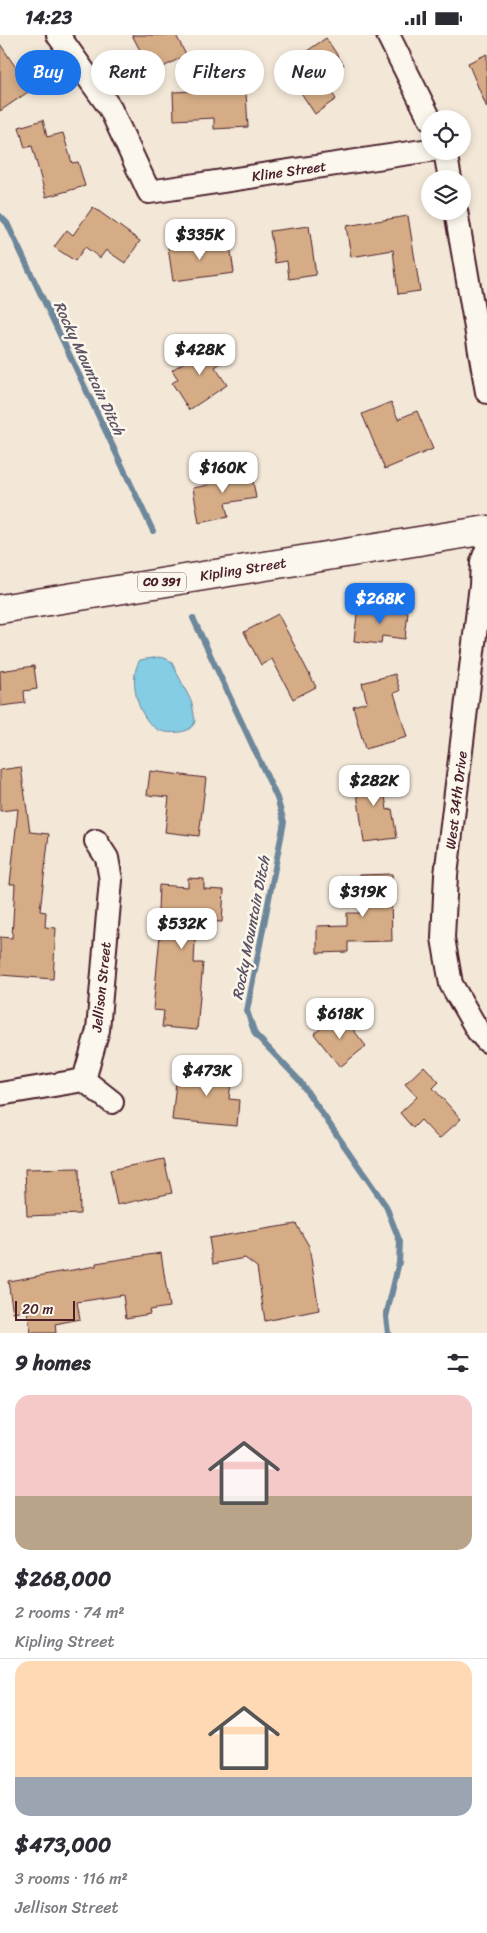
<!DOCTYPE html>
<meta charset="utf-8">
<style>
body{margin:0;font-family:Sriracha,sans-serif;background:#f2f2f3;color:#2b2b33;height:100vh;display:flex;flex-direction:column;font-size:19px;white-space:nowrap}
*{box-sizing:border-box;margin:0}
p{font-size:16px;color:#7c7c81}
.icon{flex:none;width:28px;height:28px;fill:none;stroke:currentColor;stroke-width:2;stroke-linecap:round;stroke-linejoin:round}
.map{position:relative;height:1298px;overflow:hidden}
.panel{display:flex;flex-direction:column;background:#fff;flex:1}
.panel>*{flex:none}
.hud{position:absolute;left:15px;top:15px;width:458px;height:45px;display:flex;gap:10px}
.controls{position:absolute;left:421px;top:75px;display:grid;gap:10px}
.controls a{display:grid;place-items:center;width:50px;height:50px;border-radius:50%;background:#fff;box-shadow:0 2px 8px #0003;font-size:25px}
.scale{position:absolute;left:15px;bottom:12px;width:60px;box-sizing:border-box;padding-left:5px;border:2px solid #4a1f2b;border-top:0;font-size:14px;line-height:18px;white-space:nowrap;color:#4a1f2b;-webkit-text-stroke:4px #fbf7ec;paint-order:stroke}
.price{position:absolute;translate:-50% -42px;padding:0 11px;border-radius:10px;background:#fff;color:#222;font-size:16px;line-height:32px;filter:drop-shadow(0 1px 2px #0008)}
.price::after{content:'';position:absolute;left:50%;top:30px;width:15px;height:11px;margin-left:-8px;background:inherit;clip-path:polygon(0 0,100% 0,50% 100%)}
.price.active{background:#1a73e8;color:#fff}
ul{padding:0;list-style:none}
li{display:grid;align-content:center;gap:10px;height:265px;padding:0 15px}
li+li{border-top:1px solid #e1e1e2}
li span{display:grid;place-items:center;height:155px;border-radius:15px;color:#555}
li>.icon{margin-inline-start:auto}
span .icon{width:90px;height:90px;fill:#fffc;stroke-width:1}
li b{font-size:21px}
h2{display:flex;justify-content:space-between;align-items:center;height:60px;padding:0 15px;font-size:21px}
.pill{padding:0 18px;border-radius:22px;background:#fff;box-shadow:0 2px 8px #0003;font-size:18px;line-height:45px}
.pill.active{background:#1a73e8;color:#fff}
.status{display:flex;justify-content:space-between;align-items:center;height:35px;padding:0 25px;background:#fff;direction:ltr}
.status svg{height:14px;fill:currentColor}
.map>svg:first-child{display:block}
.water{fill:#84cde5;stroke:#6d879b}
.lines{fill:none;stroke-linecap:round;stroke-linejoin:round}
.stream{stroke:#6d879b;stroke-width:6}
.building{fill:#d5ac86;stroke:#4a1f2b}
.minor-casing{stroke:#4a1f2b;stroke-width:26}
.primary-casing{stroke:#4a1f2b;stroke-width:31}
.minor{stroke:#fbf7ec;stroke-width:22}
.primary{stroke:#fbf7ec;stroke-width:28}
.labels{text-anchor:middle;stroke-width:5;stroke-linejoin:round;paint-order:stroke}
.shield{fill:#fbf7ec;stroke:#7f6065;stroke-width:1}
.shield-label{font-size:12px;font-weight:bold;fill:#4a1f2b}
.street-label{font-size:14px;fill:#4a1f2b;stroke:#fbf7ec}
.water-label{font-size:15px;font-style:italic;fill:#5b5363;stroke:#fbf7ec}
</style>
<div class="status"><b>14:23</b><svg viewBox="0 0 49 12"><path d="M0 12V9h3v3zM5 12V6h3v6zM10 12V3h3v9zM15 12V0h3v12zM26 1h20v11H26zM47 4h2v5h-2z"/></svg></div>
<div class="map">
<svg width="487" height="1298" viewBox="0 0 487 1298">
<rect width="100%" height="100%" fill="#f3e8d8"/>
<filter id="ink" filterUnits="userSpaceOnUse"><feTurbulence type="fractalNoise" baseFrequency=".02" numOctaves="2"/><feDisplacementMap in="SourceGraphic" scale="10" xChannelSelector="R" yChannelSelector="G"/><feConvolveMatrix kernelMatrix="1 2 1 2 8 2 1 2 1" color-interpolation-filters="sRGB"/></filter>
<g filter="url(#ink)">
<!-- water -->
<path class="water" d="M 159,622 L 167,624 L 172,628 L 192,668 L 195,686 C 193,693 187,696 180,697 C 172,698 161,698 154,692 C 137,680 128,642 140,625 Z"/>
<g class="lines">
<!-- stream -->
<g class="stream">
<path d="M 0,181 L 7,188 L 153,496"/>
<path d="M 193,583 L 277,763 L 284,787 L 247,976 L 255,999 L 299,1045 L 386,1171 L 400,1207 L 399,1227 L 386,1282 L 388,1298"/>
</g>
</g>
<!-- building -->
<g class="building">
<path d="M 132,0 L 176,0 L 186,20 L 152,38 Z"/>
<path d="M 326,3 L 344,30 L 323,45 L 336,64 L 315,79 L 284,32 Z"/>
<path d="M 0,9 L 31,55 L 0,76 Z"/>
<path d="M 487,19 L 487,73 L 468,28 Z"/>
<path d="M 217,55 L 217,59 L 246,58 L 248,92 L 214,94 L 214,83 L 174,85 L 173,57 Z"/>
<path d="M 43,85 L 47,102 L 63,98 L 72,128 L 78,127 L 85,151 L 46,162 L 32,111 L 25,113 L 19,92 Z"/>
<path d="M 93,172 L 140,206 L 125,228 L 106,215 L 100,223 L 85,212 L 75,226 L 54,212 L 67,195 L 73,200 Z"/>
<path d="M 408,181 L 420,256 L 398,259 L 393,215 L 351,222 L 346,191 Z"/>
<path d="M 309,191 L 316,240 L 289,244 L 287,226 L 275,228 L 270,196 Z"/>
<path d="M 205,207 L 206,213 L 230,210 L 234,238 L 173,246 L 168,212 Z"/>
<path d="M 216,307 L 227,324 L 215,332 L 227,350 L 189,375 L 172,348 L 178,344 L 172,335 Z"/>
<path d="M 391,367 L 398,384 L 417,376 L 433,414 L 385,434 L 362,379 Z"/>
<path d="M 251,435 L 256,463 L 225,468 L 228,482 L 199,488 L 193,453 L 209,450 L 207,442 Z"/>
<path d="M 358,571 L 408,577 L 405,604 L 382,601 L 381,609 L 354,606 Z"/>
<path d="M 278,579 L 316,652 L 293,664 L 272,624 L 261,630 L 244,597 Z"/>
<path d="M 34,631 L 37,654 L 24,656 L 25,668 L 1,671 L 0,636 Z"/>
<path d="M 395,639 L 400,656 L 394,658 L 407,702 L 365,714 L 353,671 L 367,667 L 362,648 Z"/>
<path d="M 21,732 L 30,797 L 49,799 L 40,876 L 46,877 L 45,892 L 56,893 L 53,944 L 0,940 L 0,902 L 12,903 L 15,849 L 10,849 L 18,774 L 0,776 L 0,735 Z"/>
<path d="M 381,733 L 387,775 L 392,774 L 397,803 L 364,807 L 354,737 Z"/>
<path d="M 150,736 L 206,743 L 199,801 L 165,797 L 169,762 L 147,760 Z"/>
<path d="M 392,839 L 393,860 L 391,860 L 392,906 L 348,907 L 348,917 L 317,918 L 317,891 L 347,890 L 347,878 L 360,878 L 359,840 Z"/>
<path d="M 188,843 L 204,844 L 204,854 L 224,855 L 222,887 L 196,886 L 194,928 L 203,928 L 197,995 L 162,992 L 164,976 L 153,975 L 160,900 L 157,900 L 159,850 L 188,852 Z"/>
<path d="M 340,978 L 366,1011 L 340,1032 L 314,999 Z"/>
<path d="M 196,1028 L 233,1032 L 229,1064 L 239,1065 L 237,1091 L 172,1085 L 176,1047 L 194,1049 Z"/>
<path d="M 424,1031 L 439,1047 L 433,1053 L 461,1084 L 439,1104 L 421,1085 L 413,1093 L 400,1078 L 417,1062 L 405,1049 Z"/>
<path d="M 164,1124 L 172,1158 L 117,1170 L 110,1135 Z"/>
<path d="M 79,1133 L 80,1179 L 27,1181 L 25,1134 Z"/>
<path d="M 296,1189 L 309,1211 L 319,1275 L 265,1286 L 257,1232 L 245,1223 L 213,1229 L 209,1203 Z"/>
<path d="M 161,1218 L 169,1272 L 149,1275 L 150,1279 L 126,1283 L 123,1260 L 77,1267 L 80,1284 L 55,1289 L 56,1298 L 31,1298 L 27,1276 L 13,1278 L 8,1246 L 96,1231 L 96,1228 Z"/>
</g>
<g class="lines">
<defs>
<g id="minor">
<path d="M 58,0 L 110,73 L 149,157 L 430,115"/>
<path d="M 388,0 L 430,84"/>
<path d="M 445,116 L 450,144"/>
<path d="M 456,176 L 487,357"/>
<path d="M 487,514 L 482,527 L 481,550 L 446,840 L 443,903 L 451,949 L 478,996 L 487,1006"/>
<path d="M 84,1045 L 112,1067"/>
<path d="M 0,1059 L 84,1045 L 98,995 L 111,845 L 107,823 L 96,806"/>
</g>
<path id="primary" d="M 0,574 L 487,495"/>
</defs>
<!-- minor casing -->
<use href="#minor" class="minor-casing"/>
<!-- primary casing -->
<use href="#primary" class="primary-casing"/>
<!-- minor -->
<use href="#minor" class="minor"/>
<!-- primary -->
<use href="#primary" class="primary"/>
</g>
</g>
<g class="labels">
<!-- shield labels -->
<rect class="shield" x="138" y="537.5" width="48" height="19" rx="4"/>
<g class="shield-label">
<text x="162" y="551">CO 391</text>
</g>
<!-- street labels -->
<g class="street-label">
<text transform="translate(289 136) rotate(-8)" y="5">Kline Street</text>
<text transform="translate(243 534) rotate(-9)" y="5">Kipling Street</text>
<text transform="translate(456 765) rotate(-83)" y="5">West 34th Drive</text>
<text transform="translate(101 952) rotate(-84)" y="5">Jellison Street</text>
</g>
<!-- water labels -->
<g class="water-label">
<text transform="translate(89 333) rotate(65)" y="5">Rocky Mountain Ditch</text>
<text transform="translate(251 893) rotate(-79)" y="5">Rocky Mountain Ditch</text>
</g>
</g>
</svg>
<div class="controls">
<a><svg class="icon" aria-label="locate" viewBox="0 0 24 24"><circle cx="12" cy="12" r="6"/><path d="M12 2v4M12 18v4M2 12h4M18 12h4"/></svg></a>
<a><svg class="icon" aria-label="layers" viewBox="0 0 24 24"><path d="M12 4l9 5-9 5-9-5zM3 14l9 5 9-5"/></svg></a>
</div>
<div class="scale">20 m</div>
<b class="price" style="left:200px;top:226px">$335K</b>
<b class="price" style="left:200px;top:341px">$428K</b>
<b class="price" style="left:223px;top:459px">$160K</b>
<b class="price active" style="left:380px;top:590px">$268K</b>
<b class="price" style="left:374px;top:772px">$282K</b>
<b class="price" style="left:363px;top:883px">$319K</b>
<b class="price" style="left:182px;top:915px">$532K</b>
<b class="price" style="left:340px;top:1005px">$618K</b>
<b class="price" style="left:207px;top:1062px">$473K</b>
<div class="hud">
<a class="pill active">Buy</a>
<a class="pill">Rent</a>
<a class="pill">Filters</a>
<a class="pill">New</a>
</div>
</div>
<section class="panel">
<h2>9 homes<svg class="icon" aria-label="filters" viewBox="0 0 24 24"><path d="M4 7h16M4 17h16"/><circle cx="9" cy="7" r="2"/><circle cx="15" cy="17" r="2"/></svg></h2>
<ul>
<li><span style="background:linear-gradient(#f6c9c9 65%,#b9a48a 0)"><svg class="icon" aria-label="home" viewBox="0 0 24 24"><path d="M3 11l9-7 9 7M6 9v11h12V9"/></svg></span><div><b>$268,000</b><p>2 rooms · 74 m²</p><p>Kipling Street</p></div></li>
<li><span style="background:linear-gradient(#ffd9b3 75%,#9aa5b1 0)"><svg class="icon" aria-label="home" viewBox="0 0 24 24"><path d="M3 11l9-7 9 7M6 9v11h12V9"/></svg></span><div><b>$473,000</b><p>3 rooms · 116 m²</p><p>Jellison Street</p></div></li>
</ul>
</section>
